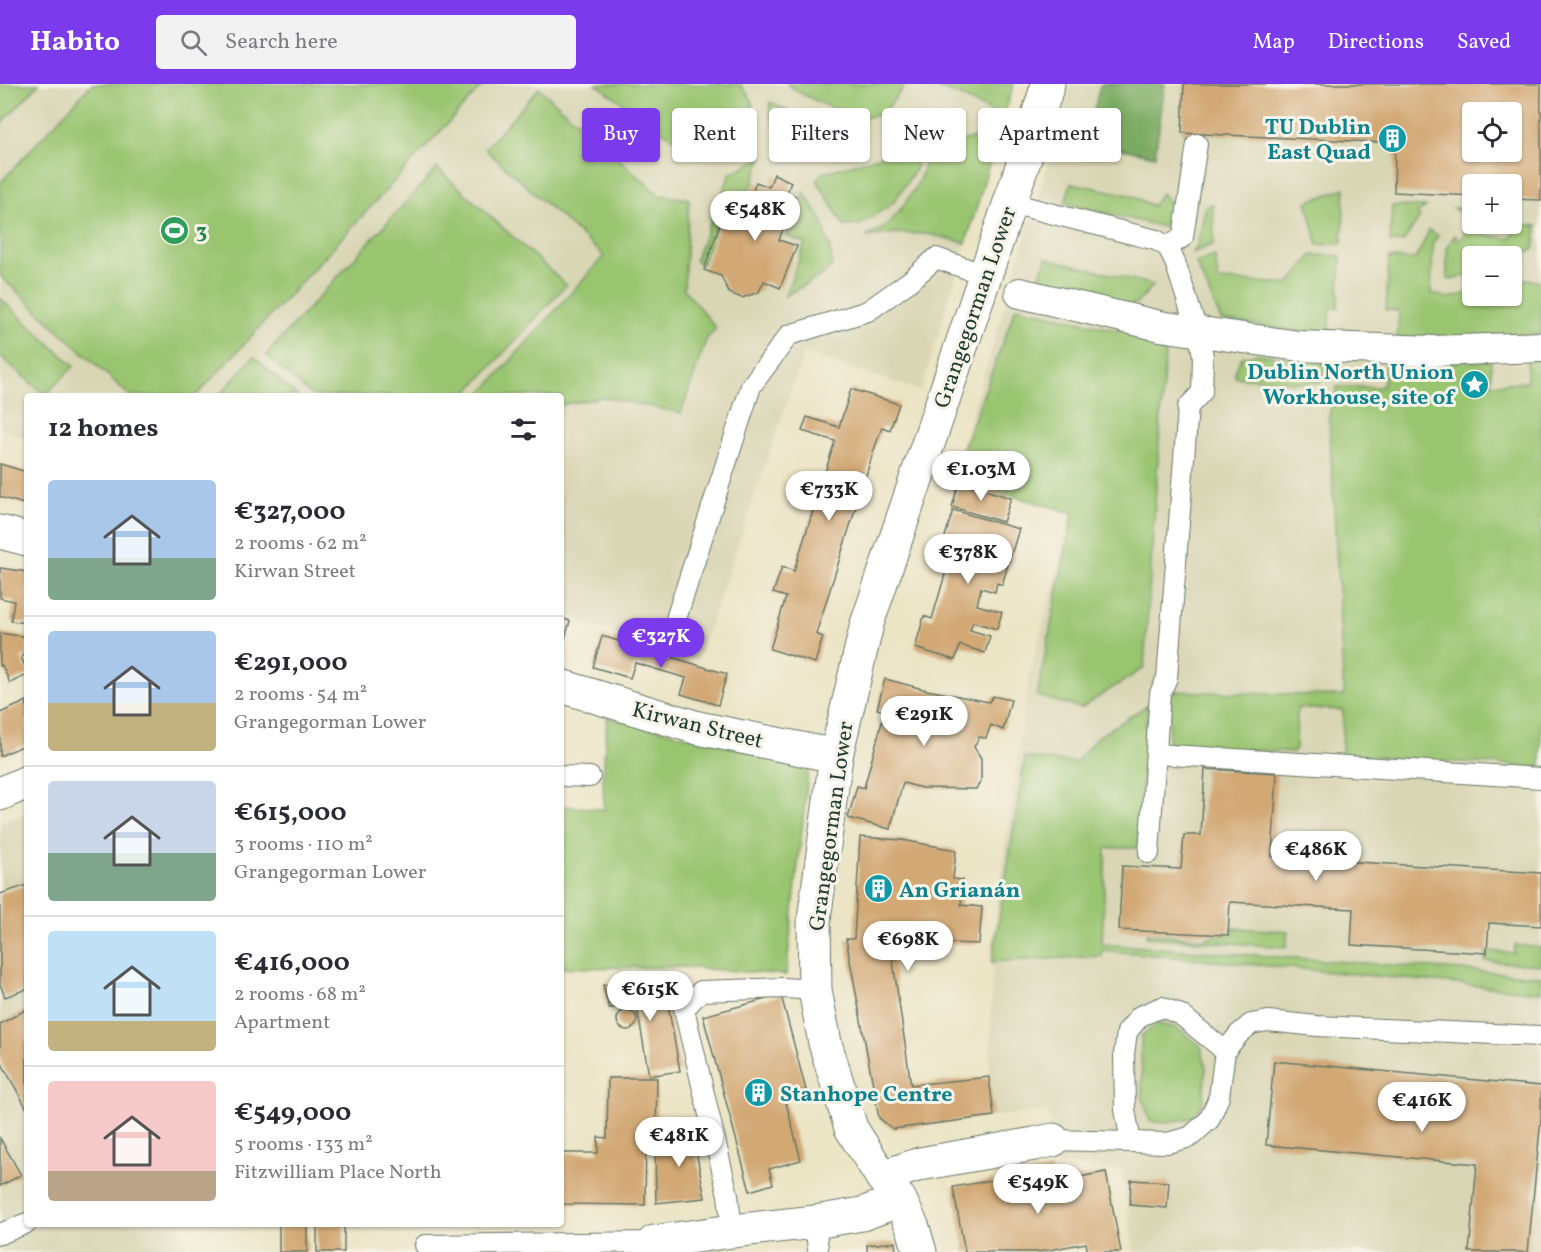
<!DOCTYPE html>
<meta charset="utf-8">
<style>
body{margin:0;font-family:Vollkorn,serif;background:#f2f2f3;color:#2b2b33;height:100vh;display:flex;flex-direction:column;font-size:22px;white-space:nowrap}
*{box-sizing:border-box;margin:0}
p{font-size:20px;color:#7c7c81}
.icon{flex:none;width:33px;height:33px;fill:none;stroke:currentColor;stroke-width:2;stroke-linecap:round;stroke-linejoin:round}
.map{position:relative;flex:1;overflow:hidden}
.sheet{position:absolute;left:24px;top:309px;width:540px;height:834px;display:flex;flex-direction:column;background:#fff;border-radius:6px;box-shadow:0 2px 4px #0004}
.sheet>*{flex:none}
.banner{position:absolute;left:582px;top:24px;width:570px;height:54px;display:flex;gap:12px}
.fabs{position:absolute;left:1462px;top:18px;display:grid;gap:12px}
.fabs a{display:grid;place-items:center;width:60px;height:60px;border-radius:6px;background:#fff;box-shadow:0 2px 4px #0004;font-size:30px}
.price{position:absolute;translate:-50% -51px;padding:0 14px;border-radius:21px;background:#fff;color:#222;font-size:20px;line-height:39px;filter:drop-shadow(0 2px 3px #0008)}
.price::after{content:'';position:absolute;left:50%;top:36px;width:18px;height:14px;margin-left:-9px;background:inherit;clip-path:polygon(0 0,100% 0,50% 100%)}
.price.selected{background:#7c3aed;color:#fff}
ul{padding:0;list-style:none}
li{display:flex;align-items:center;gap:18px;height:150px;padding:0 24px}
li+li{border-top:2px solid #e1e1e2}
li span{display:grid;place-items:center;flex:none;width:168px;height:120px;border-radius:6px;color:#555}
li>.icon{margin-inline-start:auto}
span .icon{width:72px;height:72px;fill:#fffc;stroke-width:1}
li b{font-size:26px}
h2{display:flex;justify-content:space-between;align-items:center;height:72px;padding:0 24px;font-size:26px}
.tag{padding:0 21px;border-radius:6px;background:#fff;box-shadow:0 2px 4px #0004;font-size:21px;line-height:54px}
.tag.selected{background:#7c3aed;color:#fff}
header{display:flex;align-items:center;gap:36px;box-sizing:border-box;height:84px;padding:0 30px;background:#7c3aed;color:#fff}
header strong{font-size:28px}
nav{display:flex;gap:33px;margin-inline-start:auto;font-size:21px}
.search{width:420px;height:54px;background:#f2f2f3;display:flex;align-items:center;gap:15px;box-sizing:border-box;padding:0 21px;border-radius:6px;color:#7c7c81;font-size:22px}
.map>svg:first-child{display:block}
.built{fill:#d9d6b5;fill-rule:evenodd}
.green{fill:#99c470;stroke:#5c8052;stroke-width:1.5}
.forest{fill:#7aaa62;stroke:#4c744b;stroke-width:1.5}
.building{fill:#d2a875;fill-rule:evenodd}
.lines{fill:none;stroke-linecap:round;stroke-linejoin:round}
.service-casing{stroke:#667767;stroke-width:22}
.pedestrian-casing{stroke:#667767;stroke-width:32}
.minor-casing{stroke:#667767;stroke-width:35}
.service{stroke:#fff;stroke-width:20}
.pedestrian{stroke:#fff;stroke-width:30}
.minor{stroke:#fff;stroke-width:33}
.labels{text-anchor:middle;stroke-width:6;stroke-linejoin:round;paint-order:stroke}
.culture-label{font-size:22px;font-weight:bold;fill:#0d838f;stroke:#f7f3e8;text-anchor:end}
.leisure-label{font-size:22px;font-weight:bold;fill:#27864d;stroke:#f7f3e8;text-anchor:start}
.street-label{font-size:22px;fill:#1f3d34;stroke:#f7f3e8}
</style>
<header>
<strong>Habito</strong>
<div class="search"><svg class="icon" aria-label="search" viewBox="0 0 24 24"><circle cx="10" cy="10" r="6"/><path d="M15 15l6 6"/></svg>Search here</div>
<nav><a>Map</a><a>Directions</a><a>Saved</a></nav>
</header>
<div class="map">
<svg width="1541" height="1168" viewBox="0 0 1541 1168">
<rect width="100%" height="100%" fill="#f7f3e8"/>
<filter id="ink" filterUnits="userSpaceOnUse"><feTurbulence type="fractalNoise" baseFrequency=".0167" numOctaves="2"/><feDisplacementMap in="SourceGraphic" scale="12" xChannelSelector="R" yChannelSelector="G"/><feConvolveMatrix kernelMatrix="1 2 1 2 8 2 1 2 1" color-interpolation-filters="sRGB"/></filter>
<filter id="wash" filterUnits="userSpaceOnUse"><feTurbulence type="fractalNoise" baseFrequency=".008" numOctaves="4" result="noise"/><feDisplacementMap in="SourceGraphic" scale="24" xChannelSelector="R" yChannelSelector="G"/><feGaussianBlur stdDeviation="1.35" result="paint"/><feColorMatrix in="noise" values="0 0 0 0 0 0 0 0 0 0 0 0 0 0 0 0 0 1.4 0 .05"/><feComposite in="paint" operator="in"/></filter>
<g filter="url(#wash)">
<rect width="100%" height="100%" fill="#ebe4c5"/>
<!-- built -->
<g class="built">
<path d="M 0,0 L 1014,0 L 921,307 L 804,269 L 698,576 L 561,532 L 561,312 L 27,312 L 27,354 L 0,345 Z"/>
<path d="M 1072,0 L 1541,0 L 1541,1168 L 1134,1168 L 1122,1086 L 1057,1081 L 1048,1027 L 994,1032 L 989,993 L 993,856 L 999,809 L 1028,596 L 1076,419 L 952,395 ZM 1473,28 L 1512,28 L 1512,68 L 1473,68 ZM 1473,100 L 1512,100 L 1512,140 L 1473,140 ZM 1473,172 L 1512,172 L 1512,212 L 1473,212 Z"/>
<path d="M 27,728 L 27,1140 L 179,1140 L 187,1168 L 0,1168 L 0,739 Z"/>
</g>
<!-- green -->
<g class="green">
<path d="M 0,0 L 39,0 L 0,41 Z"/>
<path d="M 92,0 L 484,0 L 196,312 L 130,312 L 0,192 L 0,99 Z"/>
<path d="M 596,0 L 740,0 L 752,16 L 755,58 L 699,73 Z"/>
<path d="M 787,0 L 906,0 L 890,21 L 879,31 L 861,34 L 825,21 L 800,9 Z"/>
<path d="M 925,0 L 1014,0 L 1003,34 L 959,11 Z"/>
<path d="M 539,4 L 659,111 L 689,115 L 684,205 L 716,244 L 706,256 L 681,329 L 603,313 L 561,321 L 561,312 L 479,312 L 604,172 L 485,65 Z"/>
<path d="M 770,18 L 823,44 L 864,55 L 864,61 C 847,65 811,79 795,71 C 787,67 782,56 778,49 C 772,37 769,31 770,18 Z"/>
<path d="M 971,54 L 995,60 L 966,159 L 928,150 L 897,149 L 866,153 L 887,142 L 904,121 L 918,99 L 931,63 L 950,61 Z"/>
<path d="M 919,61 L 915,86 L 893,119 L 860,141 L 844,142 L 817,96 L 823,89 Z"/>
<path d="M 762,73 L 742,130 L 723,123 L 702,180 L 695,176 L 730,90 Z"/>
<path d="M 437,84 L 566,201 L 464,312 L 312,312 L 266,271 Z"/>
<path d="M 1071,99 L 1130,111 L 1153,122 L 1161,109 L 1171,119 L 1170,141 L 1167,144 L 1065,119 Z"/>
<path d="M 1345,104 L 1342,160 L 1318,161 L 1307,118 Z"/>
<path d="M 804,108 L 822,137 L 830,164 L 832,181 L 826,189 L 785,212 L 805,159 L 786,152 Z"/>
<path d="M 1213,120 L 1214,160 L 1192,169 L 1197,162 L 1206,122 Z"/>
<path d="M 1392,122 L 1426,123 L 1417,129 L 1420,133 L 1403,158 L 1390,158 Z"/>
<path d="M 1453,124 L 1468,125 L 1473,134 L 1473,140 L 1476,140 L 1481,150 L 1510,155 L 1521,140 L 1537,142 L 1534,165 L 1512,179 L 1512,172 L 1473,172 L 1473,190 L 1451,196 L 1447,193 L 1447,164 L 1455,151 L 1457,156 L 1462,154 L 1469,136 Z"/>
<path d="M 1429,146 L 1438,152 L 1433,159 L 1431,209 L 1449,214 L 1473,208 L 1473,212 L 1512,212 L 1512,199 L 1528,195 L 1541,198 L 1541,250 L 1397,255 L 1399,227 L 1386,226 L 1389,174 L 1416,175 Z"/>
<path d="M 1312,171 L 1341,172 L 1338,224 L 1331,224 L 1329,252 L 1221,236 L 1196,179 L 1215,172 L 1218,196 L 1289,200 Z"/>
<path d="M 1046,174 L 1154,201 L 1137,219 L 1128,222 L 1037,201 Z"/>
<path d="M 0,214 L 74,282 L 45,311 L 0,272 Z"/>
<path d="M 1016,223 L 1151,254 L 1161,262 L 1165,270 L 1144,584 L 1081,624 L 1037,612 L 1073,429 L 952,395 Z"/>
<path d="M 1257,270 L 1325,276 L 1329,281 L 1320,298 L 1304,299 L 1235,293 L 1235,287 L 1242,273 Z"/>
<path d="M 254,273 L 297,312 L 218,312 Z"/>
<path d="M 1541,275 L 1541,683 L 1344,671 L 1342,667 L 1343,626 L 1297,624 L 1296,664 L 1293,668 L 1168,662 L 1171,607 L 1344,612 L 1329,332 L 1337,303 L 1382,303 L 1386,278 L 1491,277 L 1491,300 L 1527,298 L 1527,277 Z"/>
<path d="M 1148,621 L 1138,764 L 1106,764 L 1102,860 L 1541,892 L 1541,908 L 1102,866 L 1102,872 L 992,878 L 1025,673 L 1075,679 L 1096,654 Z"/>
<path d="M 607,633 L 809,681 L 786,891 L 682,883 L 561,884 L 561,722 L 604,725 L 603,694 Z"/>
<path d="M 1233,844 L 1288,847 L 1286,863 L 1146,853 L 1147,849 L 1206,855 L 1206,853 L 1231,851 L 1233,849 Z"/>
<path d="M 1515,861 L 1541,864 L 1541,881 L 1485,877 L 1487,867 L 1514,869 Z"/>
<path d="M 1158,940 L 1177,944 L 1201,962 L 1206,983 L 1203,1018 L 1192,1034 L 1162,1039 L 1150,1037 L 1142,1012 L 1141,952 Z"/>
</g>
<!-- forest -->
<path class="forest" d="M 1103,0 L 1165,0 L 1155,72 L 1086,57 L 1100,2 Z"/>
<g id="blocks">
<!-- building -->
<g class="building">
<path d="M 1184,0 L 1541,0 L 1541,116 L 1512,115 L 1512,100 L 1473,100 L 1473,112 L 1394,108 L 1395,59 L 1182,49 ZM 1473,28 L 1512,28 L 1512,68 L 1473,68 Z"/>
<path d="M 774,90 L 791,98 L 787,109 L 795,112 L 779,156 L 797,162 L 780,204 L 764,197 L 759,208 L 742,214 L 729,209 L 721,192 L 704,186 L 723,131 L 743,138 L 756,98 L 769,103 Z"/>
<path d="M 851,305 L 899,320 L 890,346 L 882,343 L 873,369 L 816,550 L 823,553 L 815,579 L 770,565 L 786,513 L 773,509 L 782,483 L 794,487 L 835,357 L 802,347 L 807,333 L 839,343 Z"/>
<path d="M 0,380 L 27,388 L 27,421 L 0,413 Z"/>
<path d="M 959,398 L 1011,414 L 1003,438 L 952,423 Z"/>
<path d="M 953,426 L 1019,445 L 1002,501 L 997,499 L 995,508 L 981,504 L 977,521 L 1002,528 L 997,545 L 973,538 L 970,546 L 990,552 L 985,569 L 960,561 L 955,576 L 915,564 L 924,532 L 932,535 L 954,460 L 944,456 Z"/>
<path d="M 0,484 L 27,488 L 27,539 L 11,537 L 14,517 L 0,514 Z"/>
<path d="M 561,534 L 570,537 L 562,564 L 561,564 Z"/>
<path d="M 0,549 L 27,553 L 27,578 L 24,571 L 21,573 L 27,587 L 27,591 L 10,599 L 2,581 L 0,582 Z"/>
<path d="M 602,552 L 727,590 L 718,621 L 681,610 L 686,594 L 635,579 L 630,594 L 593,583 Z"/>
<path d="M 885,595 L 927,606 L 989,618 L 993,612 L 1011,616 L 1003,646 L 991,641 L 986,654 L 979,653 L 974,663 L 981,674 L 981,697 L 976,705 L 922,704 L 903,699 L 890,745 L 848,734 L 857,702 L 864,704 L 885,627 L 877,625 Z"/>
<path d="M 27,617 L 27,660 L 0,672 L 0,629 Z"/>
<path d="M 1205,685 L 1277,689 L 1272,773 L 1541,789 L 1541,842 L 1489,839 L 1487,869 L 1351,861 L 1353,825 L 1230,818 L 1228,851 L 1119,846 L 1122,782 L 1181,785 L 1184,751 L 1201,751 Z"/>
<path d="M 860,753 L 902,756 L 956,766 L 953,795 L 963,796 L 961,821 L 982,823 L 979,860 L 890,857 L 911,1001 L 989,993 L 994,1032 L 893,1045 L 879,1034 L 846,855 L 854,855 Z"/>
<path d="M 27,801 L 27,905 L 5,913 L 0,900 L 0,810 Z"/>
<path d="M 664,899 L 680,987 L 649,992 L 637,923 L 609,924 L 603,901 Z"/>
<path d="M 781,911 L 806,1006 L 784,1011 L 801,1076 L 769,1085 L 773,1100 L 750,1107 L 703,932 Z"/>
<path d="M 27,925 L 27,1025 L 0,976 L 0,940 Z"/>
<circle cx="627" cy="936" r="10"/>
<path d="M 1274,977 L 1541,1002 L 1541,1034 L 1528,1168 L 1469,1168 L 1477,1080 L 1266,1061 Z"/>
<path d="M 608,994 L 657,994 L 656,1054 L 646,1053 L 645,1121 L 561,1120 L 561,1069 L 598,1069 L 598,1053 L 607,1054 Z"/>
<path d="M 690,1036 L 705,1114 L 656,1119 L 655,1062 L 676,1062 L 676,1037 Z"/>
<path d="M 0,1054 L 21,1091 L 0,1102 Z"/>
<path d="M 1051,1085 L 1053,1098 L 1106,1088 L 1121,1168 L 1088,1168 L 1086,1159 L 1038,1168 L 965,1168 L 953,1103 L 993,1096 L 994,1104 L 1022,1099 L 1021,1091 Z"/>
<path d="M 1131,1096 L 1169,1098 L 1167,1124 L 1130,1121 Z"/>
<rect x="279" y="1140" width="28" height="28"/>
<rect x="317" y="1140" width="27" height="28"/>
<path d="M 895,1158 L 896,1168 L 867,1168 L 867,1161 Z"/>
</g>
</g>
</g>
<g filter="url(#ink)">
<use href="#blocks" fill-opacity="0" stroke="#667767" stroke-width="1.5"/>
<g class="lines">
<defs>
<g id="service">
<path d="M 1010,119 L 1156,156 L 1168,163 L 1176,181 L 1200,256 L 1203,272 L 1202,308 L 1188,323 L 1167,594 L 1160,609 L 1149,769"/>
<path d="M 1168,163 L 1183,153 L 1197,60"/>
<path d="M 666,566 L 751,302 L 789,251 L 868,227 L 910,197 L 936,174 L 985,191"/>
<path d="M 1156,670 L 1541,694"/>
<path d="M 561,692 L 590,693"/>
<path d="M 1053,1056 L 1167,1059 L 1190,1053 L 1209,1036 L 1219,1013 L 1225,967 L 1239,950 L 1251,940 L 1268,937 L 1317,942 L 1541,952"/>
<path d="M 1131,1058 L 1125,1026 L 1124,970 L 1127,948 L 1140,932 L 1162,923 L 1181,931 L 1225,967"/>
<path d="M 815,1138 L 818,1166"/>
<path d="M 732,1147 L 728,1111 L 684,925 L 701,907 L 784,904 L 815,906"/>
<path d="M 0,1150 L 27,1139"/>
<path d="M 425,1161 L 654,1158"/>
</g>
<path id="pedestrian" d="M 1020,209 L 1160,242 L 1299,262 L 1433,267 L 1541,263"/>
<g id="minor">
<path d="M 0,448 L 27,455"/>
<path d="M 561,602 L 698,644 L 836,672"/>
<path d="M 0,710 L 27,698"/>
<path d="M 882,1093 L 920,1080 L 1034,1060 L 1053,1056"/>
<path d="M 654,1158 L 732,1147 L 815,1138 L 862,1130 L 900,1116"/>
<path d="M 920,1168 L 913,1144 L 900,1116 L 882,1093 L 851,1044 L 825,959 L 815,906 L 814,836 L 836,672 L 867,540 L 1027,68 L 1048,0"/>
</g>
</defs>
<!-- service casing -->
<use href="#service" class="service-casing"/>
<!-- pedestrian casing -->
<use href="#pedestrian" class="pedestrian-casing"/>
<!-- minor casing -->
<use href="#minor" class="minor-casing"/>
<!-- service -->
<use href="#service" class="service"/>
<!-- pedestrian -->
<use href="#pedestrian" class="pedestrian"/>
<!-- minor -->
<use href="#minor" class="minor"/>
</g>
</g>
<!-- icons -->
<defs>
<symbol id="building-disc" viewBox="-11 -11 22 22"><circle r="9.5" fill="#0f9aa8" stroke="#f7f3e8"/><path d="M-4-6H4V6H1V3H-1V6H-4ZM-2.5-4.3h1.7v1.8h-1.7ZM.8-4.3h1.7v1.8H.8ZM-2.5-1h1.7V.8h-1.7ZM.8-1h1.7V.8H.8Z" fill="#fff"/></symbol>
<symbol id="stadium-disc" viewBox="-11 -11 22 22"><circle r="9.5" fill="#2e9e5b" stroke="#f7f3e8"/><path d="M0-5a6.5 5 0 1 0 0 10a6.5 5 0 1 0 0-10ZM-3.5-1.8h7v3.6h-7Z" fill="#fff"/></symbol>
<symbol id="sight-disc" viewBox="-11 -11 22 22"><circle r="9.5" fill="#0f9aa8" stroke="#f7f3e8"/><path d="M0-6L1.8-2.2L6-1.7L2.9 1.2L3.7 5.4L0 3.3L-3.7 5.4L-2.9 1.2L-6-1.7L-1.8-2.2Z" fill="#fff"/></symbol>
</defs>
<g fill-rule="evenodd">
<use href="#building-disc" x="1376" y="38" width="33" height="33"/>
<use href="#stadium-disc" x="158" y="130" width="33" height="33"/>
<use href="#sight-disc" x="1458" y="284" width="33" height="33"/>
<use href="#building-disc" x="862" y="788" width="33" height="33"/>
<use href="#building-disc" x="742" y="992" width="33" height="33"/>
</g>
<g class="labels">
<!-- culture labels -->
<g class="culture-label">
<text x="1371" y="50">TU Dublin<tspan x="1371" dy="25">East Quad</tspan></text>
<text x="1454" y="295">Dublin North Union<tspan x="1454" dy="25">Workhouse, site of</tspan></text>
<text x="899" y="813" text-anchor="start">An Grianán</text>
<text x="780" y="1017" text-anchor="start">Stanhope Centre</text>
</g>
<!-- leisure labels -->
<g class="leisure-label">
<text x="196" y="154">3</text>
</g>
<!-- street labels -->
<g class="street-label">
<text transform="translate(974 223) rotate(-71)" y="8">Grangegorman Lower</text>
<text transform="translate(698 640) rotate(14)" y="8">Kirwan Street</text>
<text transform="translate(830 742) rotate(-82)" y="8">Grangegorman Lower</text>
</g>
</g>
</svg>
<div class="fabs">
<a><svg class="icon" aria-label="locate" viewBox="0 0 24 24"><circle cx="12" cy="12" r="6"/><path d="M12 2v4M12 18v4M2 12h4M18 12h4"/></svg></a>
<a>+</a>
<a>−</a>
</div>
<b class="price" style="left:755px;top:158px">€548K</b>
<b class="price" style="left:981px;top:418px">€1.03M</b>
<b class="price" style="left:829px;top:438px">€733K</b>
<b class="price" style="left:968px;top:501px">€378K</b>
<b class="price selected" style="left:661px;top:585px">€327K</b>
<b class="price" style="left:924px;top:663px">€291K</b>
<b class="price" style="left:1316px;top:798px">€486K</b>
<b class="price" style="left:908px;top:888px">€698K</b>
<b class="price" style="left:650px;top:938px">€615K</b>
<b class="price" style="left:1422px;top:1049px">€416K</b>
<b class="price" style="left:679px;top:1084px">€481K</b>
<b class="price" style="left:1038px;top:1131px">€549K</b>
<div class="banner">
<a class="tag selected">Buy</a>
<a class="tag">Rent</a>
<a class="tag">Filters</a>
<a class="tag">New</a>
<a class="tag">Apartment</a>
</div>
<section class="sheet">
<h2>12 homes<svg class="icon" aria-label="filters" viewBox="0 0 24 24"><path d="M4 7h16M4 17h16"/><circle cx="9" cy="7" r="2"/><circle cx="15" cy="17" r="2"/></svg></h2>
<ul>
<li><span style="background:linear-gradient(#a9c7e8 65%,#7fa58c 0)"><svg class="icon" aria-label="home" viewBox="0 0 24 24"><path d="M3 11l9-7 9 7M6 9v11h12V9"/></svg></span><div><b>€327,000</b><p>2 rooms · 62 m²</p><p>Kirwan Street</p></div></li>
<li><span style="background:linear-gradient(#a9c7e8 60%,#c2b280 0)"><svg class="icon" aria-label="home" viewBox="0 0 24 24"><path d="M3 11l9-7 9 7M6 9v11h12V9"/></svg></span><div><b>€291,000</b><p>2 rooms · 54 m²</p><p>Grangegorman Lower</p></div></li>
<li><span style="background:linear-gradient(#c9d6e8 60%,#7fa58c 0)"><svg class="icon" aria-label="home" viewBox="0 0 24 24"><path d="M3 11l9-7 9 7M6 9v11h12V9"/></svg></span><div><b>€615,000</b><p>3 rooms · 110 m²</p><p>Grangegorman Lower</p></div></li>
<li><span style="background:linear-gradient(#bfe0f5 75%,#c2b280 0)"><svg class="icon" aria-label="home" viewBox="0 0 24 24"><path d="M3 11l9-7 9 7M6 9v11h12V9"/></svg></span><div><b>€416,000</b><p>2 rooms · 68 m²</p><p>Apartment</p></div></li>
<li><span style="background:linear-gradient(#f6c9c9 75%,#b9a48a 0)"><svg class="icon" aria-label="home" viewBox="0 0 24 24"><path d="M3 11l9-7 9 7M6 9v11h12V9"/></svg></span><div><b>€549,000</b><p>5 rooms · 133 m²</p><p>Fitzwilliam Place North</p></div></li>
</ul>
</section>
</div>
